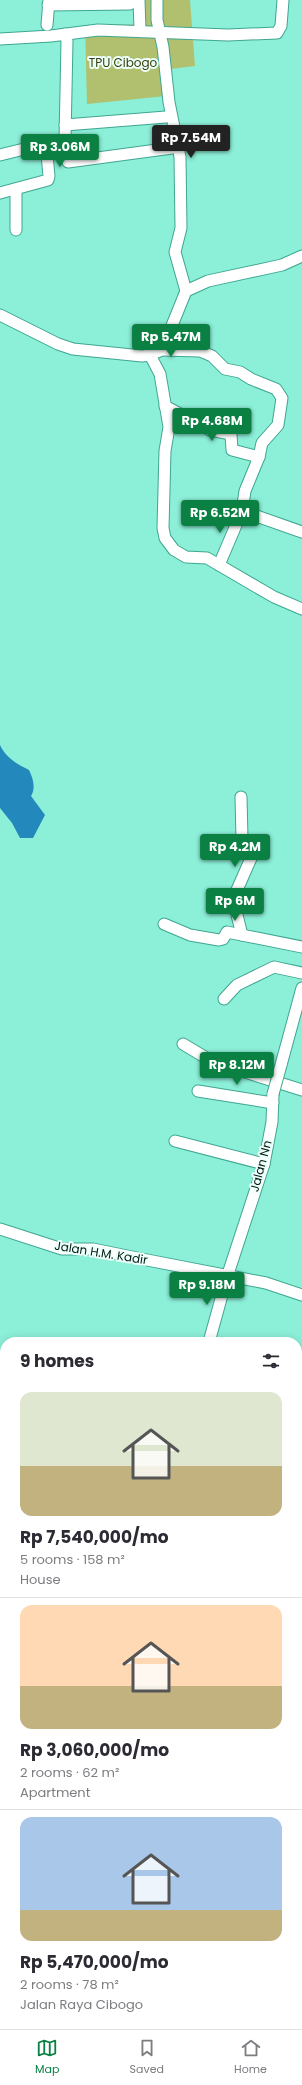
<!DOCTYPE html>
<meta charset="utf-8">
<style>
body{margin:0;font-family:Poppins,sans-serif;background:#f2f2f3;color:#2b2b33;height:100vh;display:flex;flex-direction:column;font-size:15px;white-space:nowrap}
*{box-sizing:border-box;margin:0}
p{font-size:13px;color:#7c7c81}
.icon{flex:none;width:22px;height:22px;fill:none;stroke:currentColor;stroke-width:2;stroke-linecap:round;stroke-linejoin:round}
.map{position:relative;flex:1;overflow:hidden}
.drawer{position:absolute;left:0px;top:1337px;width:302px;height:692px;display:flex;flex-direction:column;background:#fff;border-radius:16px 16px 0 0;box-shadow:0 2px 10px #0003}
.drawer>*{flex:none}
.price{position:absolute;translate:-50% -34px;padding:0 9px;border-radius:4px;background:#0b8043;color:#fff;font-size:13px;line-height:26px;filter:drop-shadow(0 1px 2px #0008)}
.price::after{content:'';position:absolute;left:50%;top:24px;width:12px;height:9px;margin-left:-6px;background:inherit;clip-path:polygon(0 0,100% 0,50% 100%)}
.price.on{background:#222;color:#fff}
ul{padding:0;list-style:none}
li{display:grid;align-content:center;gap:8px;height:212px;padding:0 20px}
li+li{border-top:1px solid #e1e1e2}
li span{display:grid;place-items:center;height:124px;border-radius:12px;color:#555}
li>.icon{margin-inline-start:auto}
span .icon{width:72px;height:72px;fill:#fffc;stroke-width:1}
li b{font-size:17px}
h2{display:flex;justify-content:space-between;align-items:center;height:48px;padding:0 20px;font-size:17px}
.dock{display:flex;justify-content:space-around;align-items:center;height:56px;border-top:1px solid #e1e1e2;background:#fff;font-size:11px;color:#7c7c81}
.dock a{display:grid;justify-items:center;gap:2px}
.dock .on{color:#0b8043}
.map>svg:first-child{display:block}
.green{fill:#b1c06e}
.water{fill:#2389bd}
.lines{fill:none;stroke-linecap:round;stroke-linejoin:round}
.minor-casing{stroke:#3fa691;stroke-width:13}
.minor{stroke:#fff;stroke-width:11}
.minor-bridge-casing{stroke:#3fa691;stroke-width:13;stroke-linecap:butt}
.minor-bridge{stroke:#fff;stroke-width:11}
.labels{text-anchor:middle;stroke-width:4;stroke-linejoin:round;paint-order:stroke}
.park-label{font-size:12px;fill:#363d09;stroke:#edfffa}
.street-label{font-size:12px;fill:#021712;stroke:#edfffa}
</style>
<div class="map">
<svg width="302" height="2029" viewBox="0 0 302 2029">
<rect width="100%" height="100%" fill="#8cefd8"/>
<!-- green -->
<g class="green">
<path d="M 144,0 L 190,0 L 195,66 L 162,70 L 166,96 L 87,104 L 85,26 L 143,24 Z"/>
<path d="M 297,1971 L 300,2029 L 143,2029 L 145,2024 L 297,2024 Z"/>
</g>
<!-- water -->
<g class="water">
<path d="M 0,745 C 6,758 17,764 29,770 C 33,778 36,788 31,796 L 45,815 L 33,838 L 20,838 L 12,823 L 0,808 Z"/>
<path d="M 302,1663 L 302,1754 L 297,1758 L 297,1666 Z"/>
<path d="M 5,1877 L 5,2024 L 56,2024 L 55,2029 L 0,2029 L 0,1884 Z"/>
</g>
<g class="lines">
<defs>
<g id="minor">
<path d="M 139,0 L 140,30"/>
<path d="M 157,0 L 157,20 L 163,47 L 169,102 L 180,157 L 181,228 L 175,252 L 186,291"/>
<path d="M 48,5 L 130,4"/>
<path d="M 47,25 L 49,0"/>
<path d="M 65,34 L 67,41 L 65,139 L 68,162 L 172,148"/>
<path d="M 0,39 L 51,36 L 98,30 L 228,35 L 277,33 L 281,26 L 283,0"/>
<path d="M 65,125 L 166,117"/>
<path d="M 0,155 L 57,141"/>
<path d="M 16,190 L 16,230"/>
<path d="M 0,193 L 48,180 L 49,176 L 46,144"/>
<path d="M 0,315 L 58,344 L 73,349 L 142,356 L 150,355 L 162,350 L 186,291 L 208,281 L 282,265 L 302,256"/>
<path d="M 162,350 L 200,351 L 212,356 L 225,369 L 240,372 L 251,379 L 276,389 L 282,398 L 278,425 L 262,443 L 259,457 L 245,491 L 242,511 L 302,532"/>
<path d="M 150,355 L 160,374 L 169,427 L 165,451 L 163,528 L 165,538 L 174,550 L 186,557 L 207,558 L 274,597 L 302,609"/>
<path d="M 165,406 L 210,430 L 231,434 L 232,450 L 259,457"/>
<path d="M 219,565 L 242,511"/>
<path d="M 241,797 L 242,839 L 252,856 L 233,899 L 242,935"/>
<path d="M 164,924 L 190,935 L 219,940 L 223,939 L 227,932 L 302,947"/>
<path d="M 224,999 L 237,985 L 274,967 L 302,973"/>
<path d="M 183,1044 L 213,1062 L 302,1090"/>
<path d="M 281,1065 L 302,988"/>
<path d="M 198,1091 L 273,1103"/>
<path d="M 175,1141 L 264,1164"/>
<path d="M 0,1229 L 62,1249 L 93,1249 L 142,1259 L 266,1283 L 302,1295"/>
<path d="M 209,1342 L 227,1277 L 264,1164 L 272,1122 L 273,1094"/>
<path d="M 0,1394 L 5,1394"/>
<path d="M 297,1594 L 302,1591"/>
<path d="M 0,1781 L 2,1783 L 0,1796"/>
<path d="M 297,1932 L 302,1931"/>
</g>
</defs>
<!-- minor casing -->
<use href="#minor" class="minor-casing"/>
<!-- minor -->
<use href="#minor" class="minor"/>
<defs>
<path id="minor-bridge" d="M 273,1094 L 281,1065"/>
</defs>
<!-- minor-bridge casing -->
<use href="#minor-bridge" class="minor-bridge-casing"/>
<!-- minor-bridge -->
<use href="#minor-bridge" class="minor-bridge"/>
</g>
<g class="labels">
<!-- park labels -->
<g class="park-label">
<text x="123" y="67">TPU Cibogo</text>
</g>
<!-- street labels -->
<g class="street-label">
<text transform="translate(261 1166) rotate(-75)" y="4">Jalan Nn</text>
<text transform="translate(101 1253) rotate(9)" y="4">Jalan H.M. Kadir</text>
</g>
</g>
</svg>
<b class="price on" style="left:191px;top:159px">Rp 7.54M</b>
<b class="price" style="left:60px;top:168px">Rp 3.06M</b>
<b class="price" style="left:171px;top:358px">Rp 5.47M</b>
<b class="price" style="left:212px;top:442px">Rp 4.68M</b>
<b class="price" style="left:220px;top:534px">Rp 6.52M</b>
<b class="price" style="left:235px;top:868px">Rp 4.2M</b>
<b class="price" style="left:235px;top:922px">Rp 6M</b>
<b class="price" style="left:237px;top:1086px">Rp 8.12M</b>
<b class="price" style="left:207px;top:1306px">Rp 9.18M</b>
<section class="drawer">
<h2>9 homes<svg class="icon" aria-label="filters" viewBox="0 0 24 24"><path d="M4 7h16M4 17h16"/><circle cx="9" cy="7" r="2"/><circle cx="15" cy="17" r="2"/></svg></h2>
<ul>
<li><span style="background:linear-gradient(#dfe7d0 60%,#c2b280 0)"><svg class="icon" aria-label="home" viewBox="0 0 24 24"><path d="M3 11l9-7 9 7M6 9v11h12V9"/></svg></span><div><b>Rp 7,540,000/mo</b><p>5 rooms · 158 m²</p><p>House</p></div></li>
<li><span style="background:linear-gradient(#ffd9b3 65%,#c2b280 0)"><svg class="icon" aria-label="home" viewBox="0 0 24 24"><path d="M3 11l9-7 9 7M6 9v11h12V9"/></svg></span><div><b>Rp 3,060,000/mo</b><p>2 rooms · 62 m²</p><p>Apartment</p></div></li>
<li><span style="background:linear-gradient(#a9c7e8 75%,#c2b280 0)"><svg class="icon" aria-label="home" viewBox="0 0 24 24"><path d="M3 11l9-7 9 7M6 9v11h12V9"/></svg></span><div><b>Rp 5,470,000/mo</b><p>2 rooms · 78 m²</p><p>Jalan Raya Cibogo</p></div></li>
</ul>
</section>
</div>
<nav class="dock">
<a class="on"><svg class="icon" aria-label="map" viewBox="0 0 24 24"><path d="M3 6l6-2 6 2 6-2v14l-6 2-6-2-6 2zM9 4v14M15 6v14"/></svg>Map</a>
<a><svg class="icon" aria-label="saved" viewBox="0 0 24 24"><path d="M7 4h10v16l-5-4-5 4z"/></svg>Saved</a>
<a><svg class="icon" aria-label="home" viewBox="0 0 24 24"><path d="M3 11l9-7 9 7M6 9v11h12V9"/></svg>Home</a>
</nav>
